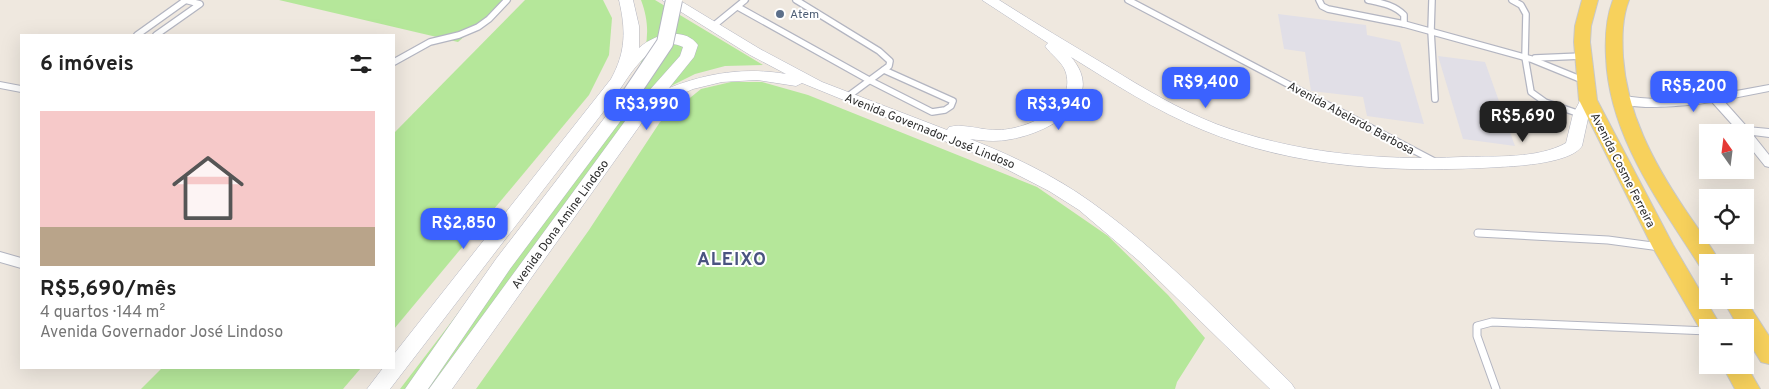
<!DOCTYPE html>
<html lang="pt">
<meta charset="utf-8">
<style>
body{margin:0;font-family:Overpass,sans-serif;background:#f2f2f2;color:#222;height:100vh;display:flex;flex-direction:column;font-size:19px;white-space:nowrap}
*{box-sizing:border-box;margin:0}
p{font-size:16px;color:#767676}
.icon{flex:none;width:28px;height:28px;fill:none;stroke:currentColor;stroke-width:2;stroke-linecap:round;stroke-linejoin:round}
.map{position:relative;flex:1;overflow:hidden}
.drawer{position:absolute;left:20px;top:34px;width:375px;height:335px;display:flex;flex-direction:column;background:#fff;border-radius:0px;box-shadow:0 5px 20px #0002}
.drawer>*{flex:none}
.needle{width:32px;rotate:346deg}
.tools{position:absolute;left:1699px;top:124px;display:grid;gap:10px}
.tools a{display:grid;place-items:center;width:55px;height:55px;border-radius:0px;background:#fff;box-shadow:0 5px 20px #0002;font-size:25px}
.price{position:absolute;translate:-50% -42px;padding:0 11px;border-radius:10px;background:#3b62ff;color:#fff;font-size:16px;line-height:32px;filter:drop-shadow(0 1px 2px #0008)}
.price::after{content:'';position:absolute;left:50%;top:30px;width:15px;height:11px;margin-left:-8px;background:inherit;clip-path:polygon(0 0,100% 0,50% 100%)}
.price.on{background:#222;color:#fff}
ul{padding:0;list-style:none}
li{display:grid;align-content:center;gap:10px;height:265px;padding:0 20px}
li span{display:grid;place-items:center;height:155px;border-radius:0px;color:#555}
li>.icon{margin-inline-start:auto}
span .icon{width:90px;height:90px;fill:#fffc;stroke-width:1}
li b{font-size:21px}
h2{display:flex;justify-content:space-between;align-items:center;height:60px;padding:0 20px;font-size:21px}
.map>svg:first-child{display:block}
.industrial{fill:#e1dfe7}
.green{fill:#b5e79a}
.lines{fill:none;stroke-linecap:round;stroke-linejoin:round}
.lane-far1-casing{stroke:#b3b5c1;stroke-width:8}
.lane-casing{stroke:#b3b5c1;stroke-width:9}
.street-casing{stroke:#b3b5c1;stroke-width:2}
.secondary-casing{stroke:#b3b5c1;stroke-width:1}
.primary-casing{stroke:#c8c8c8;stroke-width:2}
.lane-far1{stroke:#fff;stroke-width:5.5}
.lane{stroke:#fff;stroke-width:7}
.street{fill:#fff;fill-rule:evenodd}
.secondary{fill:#fff;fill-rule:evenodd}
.primary{fill:#f7d15c;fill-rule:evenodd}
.secondary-bridge-casing{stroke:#b3b5c1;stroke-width:18;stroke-linecap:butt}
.secondary-bridge{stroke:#fff;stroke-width:16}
.service-dot{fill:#5c6f8a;stroke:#fff;stroke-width:2}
.labels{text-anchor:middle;stroke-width:4;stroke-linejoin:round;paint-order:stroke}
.service-label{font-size:12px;fill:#4e5e75;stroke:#fff;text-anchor:start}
.street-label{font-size:12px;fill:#2d2d2d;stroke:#fff}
.district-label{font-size:18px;font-weight:bold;letter-spacing:1px;fill:#4a5480;stroke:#fff}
</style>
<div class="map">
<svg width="1769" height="389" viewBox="0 0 1769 389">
<rect width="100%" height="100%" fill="#efe8df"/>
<!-- industrial -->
<g class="industrial">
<path d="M 1278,14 L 1366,25 L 1367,35 L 1400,42 L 1424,124 L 1367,116 L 1363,97 L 1311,91 L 1305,52 L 1284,49 Z"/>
<path d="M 1438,56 L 1485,62 L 1515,146 L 1463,139 Z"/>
</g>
<!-- green -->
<g class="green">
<path d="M 279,0 L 506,0 L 458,42 Z"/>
<path d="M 525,0 L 603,0 L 612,18 L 609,55 L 589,95 L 394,329 L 394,133 Z"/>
<path d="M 641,0 L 655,0 L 763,65 L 725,66 L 695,74 L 661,91 L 437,389 L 400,389 L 625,95 C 643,63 655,37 641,0 Z"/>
<path d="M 731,82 L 762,82 L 808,95 L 1037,187 L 1108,236 L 1168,295 L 1205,338 L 1177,382 L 1175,389 L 476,389 L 589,230 L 660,122 L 701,89 Z"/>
<path d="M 162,368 L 361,368 L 343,389 L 141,389 Z"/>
</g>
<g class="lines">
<defs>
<g id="lane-far1">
<path d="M 796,0 L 879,51 L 890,61 L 889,66 L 847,97"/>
<path d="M 1128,0 L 1434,161"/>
<path d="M 1319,0 L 1322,6 L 1328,9 L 1404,24 L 1531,59 L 1585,81"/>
<path d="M 1368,0 C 1382,3 1394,5 1404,15 L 1404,24"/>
<path d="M 1432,0 L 1431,31 L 1435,99"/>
<path d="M 1512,0 L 1521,5 L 1526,14 L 1525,57 L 1531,92 L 1545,102 L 1580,114"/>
<path d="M 738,7 L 869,80 L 932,112 L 945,110 L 951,106 L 953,101 L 884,70"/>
<path d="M 712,27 L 745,0"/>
<path d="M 137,35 L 186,0"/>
<path d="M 156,35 L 200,4 L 185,0"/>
<path d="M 1535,58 L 1582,56"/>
<path d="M 394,62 L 430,42 L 459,35 L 478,27 L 489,19 L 507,0"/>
</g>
<g id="lane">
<path d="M 1478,233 L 1608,240 L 1660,247"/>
<path d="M 1496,389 L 1477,336 L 1477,326 L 1492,322 L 1708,331"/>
</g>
<g id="street">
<path d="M 0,82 L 21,86 L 21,92 L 0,88 Z"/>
<path d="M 1769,85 L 1769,91 L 1723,100 L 1747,127 L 1769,129 L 1769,137 L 1753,135 L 1769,155 L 1769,167 L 1765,166 L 1745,141 L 1745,132 L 1739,132 L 1712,102 C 1692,105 1627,113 1613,99 L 1619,95 C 1670,105 1719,94 1769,85 Z"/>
<path d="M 0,252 L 21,258 L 21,268 L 0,262 Z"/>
</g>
<g id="secondary">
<path d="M 619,0 L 633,0 L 639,26 L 639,48 C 654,34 684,26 698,45 L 694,57 L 669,88 C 707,73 745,67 786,74 L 750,55 L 662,0 L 679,0 L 760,49 L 822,82 L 947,130 L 949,127 C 964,123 983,131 999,130 C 1027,129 1076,108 1066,73 C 1063,62 1051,55 1045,46 L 1048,43 L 982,0 L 999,0 C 1035,23 1072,45 1109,67 C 1143,88 1178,109 1216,124 C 1294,153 1379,161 1462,157 C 1495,156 1537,159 1566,143 L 1573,114 L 1582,97 L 1594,97 L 1596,100 L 1589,114 L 1582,146 C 1571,163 1519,166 1500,167 C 1400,173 1297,169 1203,130 C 1156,111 1113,83 1071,57 C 1108,100 1050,132 1012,139 C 998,142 984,141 970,139 C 1011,155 1055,176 1091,202 C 1164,254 1227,321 1291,383 L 1295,389 L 1270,389 L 1139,261 L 1079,210 L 1049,191 L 981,156 L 802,83 L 796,86 L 757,80 L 722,82 L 693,89 L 653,107 L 452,389 L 429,389 L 639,102 L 680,56 L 683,47 C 655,32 629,75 617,94 L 390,389 L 367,389 L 383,368 L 394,368 L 394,354 L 611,79 C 626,52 626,30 619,0 Z"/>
<path d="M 622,102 L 628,103 L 630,107 L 628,111 L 510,269 L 428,389 L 405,389 L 496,259 L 616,103 Z"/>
</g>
<g id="primary">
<path d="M 1582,0 L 1598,0 L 1591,26 L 1590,42 L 1597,100 L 1673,245 L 1722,328 L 1708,328 L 1708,336 L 1703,334 L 1653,248 L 1579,100 L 1574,42 L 1575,26 Z"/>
<path d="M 1613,0 L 1629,0 C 1622,18 1622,37 1623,57 C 1627,113 1653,162 1684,208 C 1696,226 1709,243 1720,262 L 1708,262 L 1708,270 L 1701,268 C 1660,203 1609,137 1606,57 C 1605,37 1606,18 1613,0 Z"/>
<path d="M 1745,299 L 1769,336 L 1769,364 L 1761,362 L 1745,336 L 1745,328 L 1739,328 L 1723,300 Z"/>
<path d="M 1745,363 L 1760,389 L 1735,389 L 1722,365 L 1745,365 Z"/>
</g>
</defs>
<!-- lane-far1 casing -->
<use href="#lane-far1" class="lane-far1-casing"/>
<!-- lane casing -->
<use href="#lane" class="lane-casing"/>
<!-- street casing -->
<use href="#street" class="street-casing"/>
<!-- secondary casing -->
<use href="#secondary" class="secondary-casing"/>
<!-- primary casing -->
<use href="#primary" class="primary-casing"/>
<!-- lane-far1 -->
<use href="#lane-far1" class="lane-far1"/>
<!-- lane -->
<use href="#lane" class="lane"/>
<!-- street -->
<use href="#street" class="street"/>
<!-- secondary -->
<use href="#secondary" class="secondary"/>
<!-- primary -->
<use href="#primary" class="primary"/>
<defs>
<path id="secondary-bridge" d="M 622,107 L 665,43 L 674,0"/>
</defs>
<!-- secondary-bridge casing -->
<use href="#secondary-bridge" class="secondary-bridge-casing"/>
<!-- secondary-bridge -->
<use href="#secondary-bridge" class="secondary-bridge"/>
</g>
<!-- markers -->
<circle class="service-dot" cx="780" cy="14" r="5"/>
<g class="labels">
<!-- service labels -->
<g class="service-label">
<text x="790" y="18">Atem</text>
</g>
<!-- street labels -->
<g class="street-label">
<text transform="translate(1351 118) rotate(28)" y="4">Avenida Abelardo Barbosa</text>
<text transform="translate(930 131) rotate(22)" y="4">Avenida Governador José Lindoso</text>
<text transform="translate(1623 170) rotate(63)" y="4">Avenida Cosme Ferreira</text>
<text transform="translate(560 224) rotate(-54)" y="4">Avenida Dona Amine Lindoso</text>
</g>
<!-- district labels -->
<g class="district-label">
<text x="732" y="265">ALEIXO</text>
</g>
</g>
</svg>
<div class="tools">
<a><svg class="needle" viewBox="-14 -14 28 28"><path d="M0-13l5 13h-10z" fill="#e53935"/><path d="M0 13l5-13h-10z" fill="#767676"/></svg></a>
<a><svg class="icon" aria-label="locate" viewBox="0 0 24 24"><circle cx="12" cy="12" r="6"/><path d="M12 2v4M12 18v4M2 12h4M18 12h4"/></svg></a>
<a>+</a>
<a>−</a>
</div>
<b class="price" style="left:1206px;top:109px">R$9,400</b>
<b class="price" style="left:1694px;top:113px">R$5,200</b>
<b class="price" style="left:647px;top:131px">R$3,990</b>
<b class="price" style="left:1059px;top:131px">R$3,940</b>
<b class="price on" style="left:1523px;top:143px">R$5,690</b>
<b class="price" style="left:464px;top:250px">R$2,850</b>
<section class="drawer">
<h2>6 imóveis<svg class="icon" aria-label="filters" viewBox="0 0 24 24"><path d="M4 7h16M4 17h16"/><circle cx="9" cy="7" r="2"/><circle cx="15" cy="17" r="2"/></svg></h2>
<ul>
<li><span style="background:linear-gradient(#f6c9c9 75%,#b9a48a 0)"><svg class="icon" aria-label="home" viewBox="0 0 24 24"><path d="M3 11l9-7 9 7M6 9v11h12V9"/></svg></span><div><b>R$5,690/mês</b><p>4 quartos · 144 m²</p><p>Avenida Governador José Lindoso</p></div></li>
</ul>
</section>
</div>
